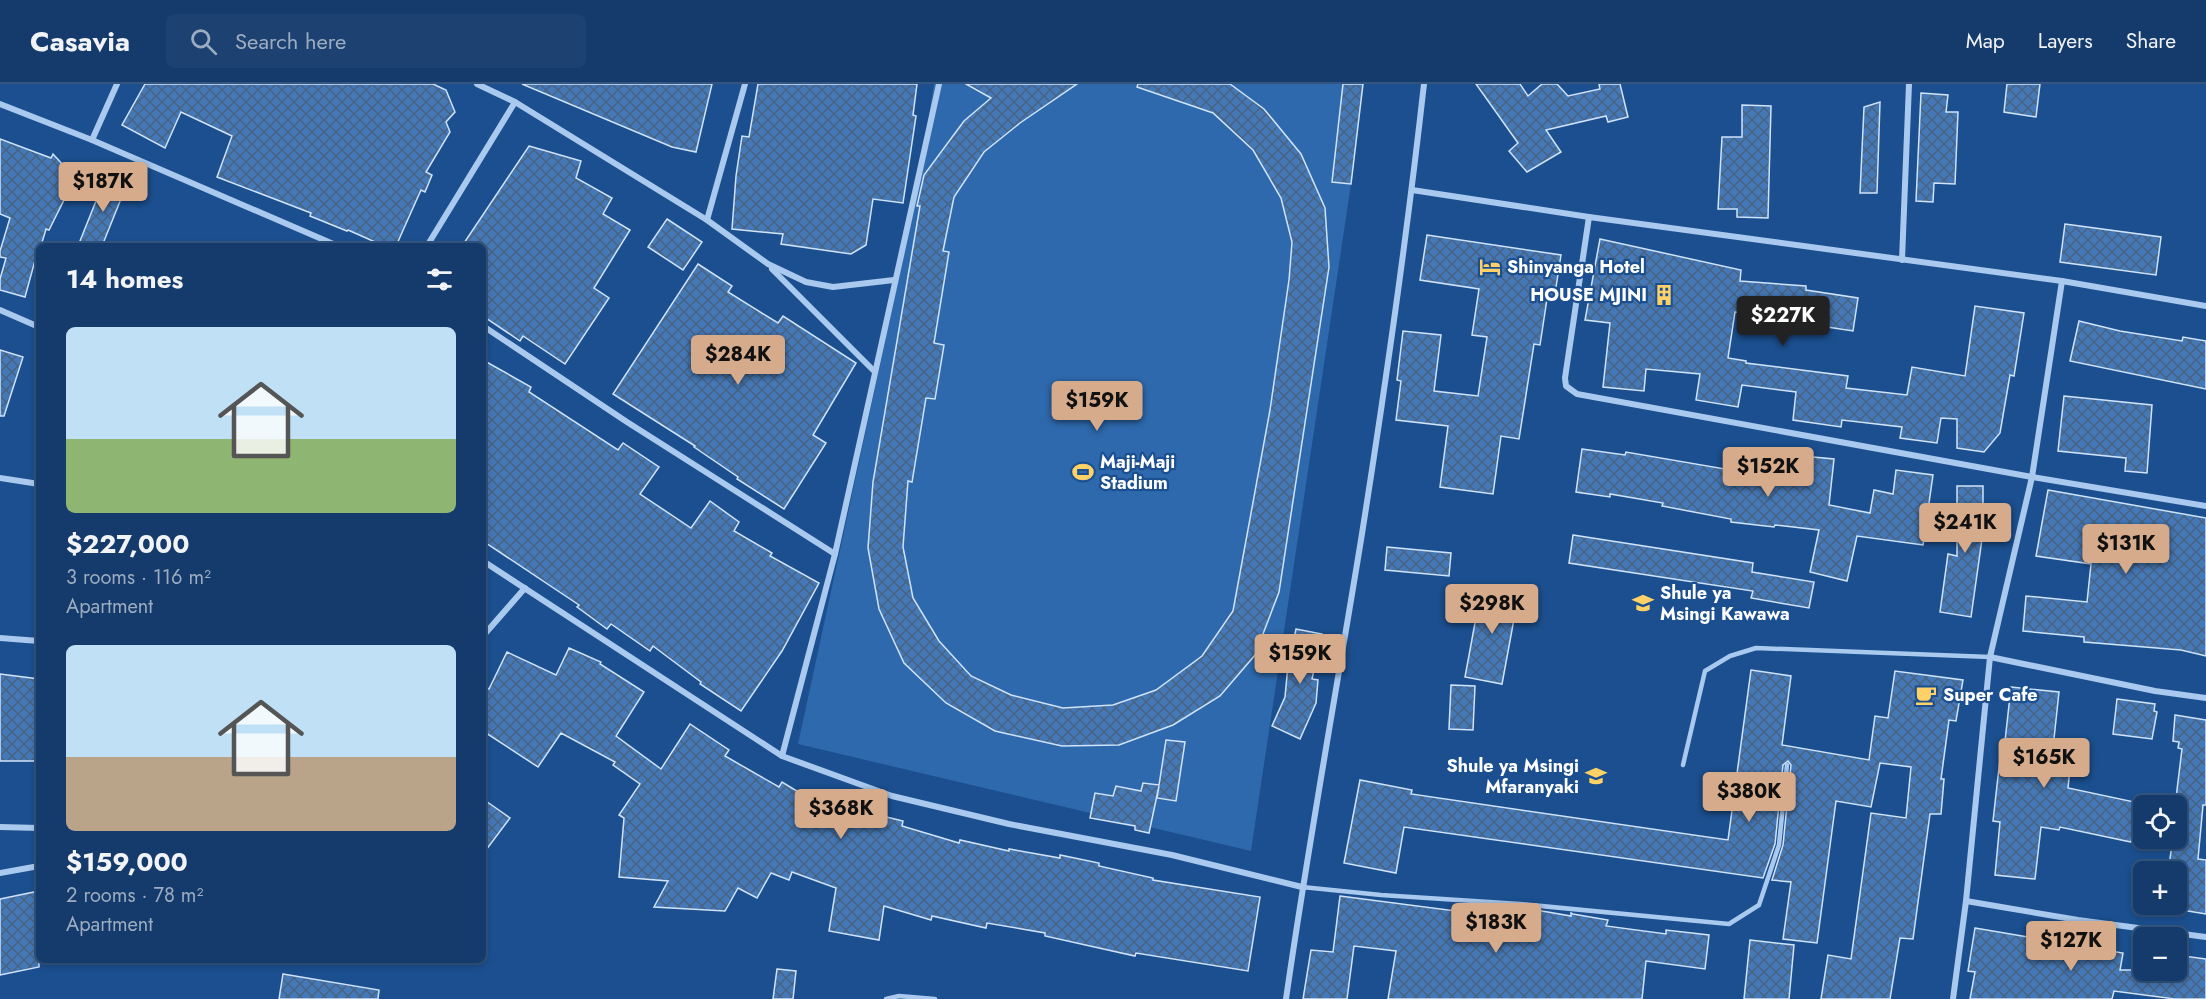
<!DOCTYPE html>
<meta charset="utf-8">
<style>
body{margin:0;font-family:Jost,sans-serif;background:#1d4271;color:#f1f3f6;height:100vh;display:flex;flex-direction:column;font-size:22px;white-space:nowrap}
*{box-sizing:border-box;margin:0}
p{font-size:20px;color:#9dadc1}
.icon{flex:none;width:33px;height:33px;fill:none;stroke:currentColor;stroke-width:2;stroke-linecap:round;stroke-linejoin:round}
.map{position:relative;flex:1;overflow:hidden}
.panel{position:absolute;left:36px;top:159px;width:450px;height:720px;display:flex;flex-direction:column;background:#143b6b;border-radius:9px;box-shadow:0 3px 9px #0003,0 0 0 2px #33557e}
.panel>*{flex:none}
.buttons{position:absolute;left:2133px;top:711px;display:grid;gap:12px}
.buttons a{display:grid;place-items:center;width:54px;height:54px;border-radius:9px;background:#143b6b;box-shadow:0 3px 9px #0003,0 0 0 2px #33557e;font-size:30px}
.price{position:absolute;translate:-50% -51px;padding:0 14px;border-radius:6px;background:#d6ab8b;color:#111;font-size:20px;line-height:39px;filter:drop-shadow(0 2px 3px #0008)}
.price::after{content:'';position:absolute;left:50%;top:36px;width:18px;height:14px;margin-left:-9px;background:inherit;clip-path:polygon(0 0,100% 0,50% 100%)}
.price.selected{background:#222;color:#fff}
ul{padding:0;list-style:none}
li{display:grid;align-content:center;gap:12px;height:318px;padding:0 30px}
li span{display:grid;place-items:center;height:186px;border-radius:9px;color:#555}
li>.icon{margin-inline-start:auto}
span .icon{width:108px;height:108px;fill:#fffc;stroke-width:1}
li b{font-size:26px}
h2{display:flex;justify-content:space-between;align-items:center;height:72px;padding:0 30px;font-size:26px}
header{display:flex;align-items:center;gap:36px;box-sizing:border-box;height:84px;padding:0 30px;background:#143b6b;border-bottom:2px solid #33557e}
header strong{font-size:28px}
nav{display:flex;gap:33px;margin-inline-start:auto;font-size:21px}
.search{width:420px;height:54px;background:#1d4271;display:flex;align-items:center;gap:15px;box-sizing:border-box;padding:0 21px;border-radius:9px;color:#9dadc1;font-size:22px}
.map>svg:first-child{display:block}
.pitch{fill:#2e69ad}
.building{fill:url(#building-cross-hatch);stroke:#cfe3fa;stroke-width:1.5}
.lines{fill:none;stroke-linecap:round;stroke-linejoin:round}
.service{stroke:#a9c9ee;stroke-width:4.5}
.minor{stroke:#a9c9ee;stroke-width:6}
.labels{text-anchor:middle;stroke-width:4.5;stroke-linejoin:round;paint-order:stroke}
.poi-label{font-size:18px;font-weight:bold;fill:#fff;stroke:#1b4f8f;text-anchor:start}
</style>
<header>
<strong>Casavia</strong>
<div class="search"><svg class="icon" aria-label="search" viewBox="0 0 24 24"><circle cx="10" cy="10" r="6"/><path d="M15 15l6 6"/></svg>Search here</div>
<nav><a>Map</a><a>Layers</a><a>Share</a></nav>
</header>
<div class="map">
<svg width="2206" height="915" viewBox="0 0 2206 915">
<defs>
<pattern id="building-cross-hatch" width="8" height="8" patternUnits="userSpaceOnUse" patternTransform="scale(1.5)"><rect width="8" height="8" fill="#4478b7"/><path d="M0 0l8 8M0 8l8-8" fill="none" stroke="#486282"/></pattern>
</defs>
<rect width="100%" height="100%" fill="#1b4f8f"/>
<!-- pitch -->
<path class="pitch" d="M 934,0 L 1363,0 L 1351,100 L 1251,767 L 798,660 L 916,115 Z"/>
<!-- building -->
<g class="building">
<path d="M 145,0 L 433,0 L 446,6 L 455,28 L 446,38 L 450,48 L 426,88 L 432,91 L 425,108 L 421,106 L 396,162 L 384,162 L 348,146 L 347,147 L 310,132 L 311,129 L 217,93 L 232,52 L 181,28 L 165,64 L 122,41 Z"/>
<path d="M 522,0 L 712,0 L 696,68 L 672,63 Z"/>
<path d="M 758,0 L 917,0 L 913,31 L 916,32 L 903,119 L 873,115 L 866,161 L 851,170 L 781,160 L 783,150 L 732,145 L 736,92 L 742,52 L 749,53 Z"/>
<path d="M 966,0 L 1077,0 L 1020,39 L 984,68 L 954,113 L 943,167 L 949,168 L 934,259 L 944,261 L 935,315 L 926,314 L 912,398 L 908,397 L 903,463 L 913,514 L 939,557 L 971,592 L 1011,611 L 1063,624 L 1113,621 L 1156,606 L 1202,572 L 1233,527 L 1270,326 L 1289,196 L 1292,158 L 1281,114 L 1253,66 L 1213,29 L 1137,3 L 1138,0 L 1230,0 L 1264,25 L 1301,70 L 1325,124 L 1329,183 L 1279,508 L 1255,571 L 1220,612 L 1173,641 L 1119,661 L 1062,662 L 995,647 L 946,619 L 904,579 L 879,525 L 868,464 L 873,398 L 920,122 L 917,122 L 924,91 L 964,37 L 991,14 Z"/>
<path d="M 1343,0 L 1363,0 L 1351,100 L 1332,98 Z"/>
<path d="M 1476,0 L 1520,0 L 1528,12 L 1542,0 L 1557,0 L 1568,12 L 1600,5 L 1599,0 L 1620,0 L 1628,33 L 1608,38 L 1606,32 L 1546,46 L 1561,68 L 1527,88 L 1509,67 L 1518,59 Z"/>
<path d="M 2007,0 L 2040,0 L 2036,33 L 2004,28 Z"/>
<path d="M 1921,9 L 1948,11 L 1946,28 L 1958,28 L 1955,100 L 1934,99 L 1933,118 L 1916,117 Z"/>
<path d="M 1880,18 L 1877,109 L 1860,109 L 1864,23 Z"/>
<path d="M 1742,21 L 1771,22 L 1768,134 L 1737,133 L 1737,125 L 1718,125 L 1722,53 L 1742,53 Z"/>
<path d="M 0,55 L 51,74 L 53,70 L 75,94 L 49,146 L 46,145 L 41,162 L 39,162 L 25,213 L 0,206 L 0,195 L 6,174 L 0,173 L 0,167 L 10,134 L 0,130 Z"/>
<path d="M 529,62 L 581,77 L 576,94 L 612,114 L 603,130 L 630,146 L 594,204 L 609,214 L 565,280 L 523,252 L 520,257 L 483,232 L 483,162 L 462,162 Z"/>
<path d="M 106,92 L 127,100 L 102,162 L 78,162 Z"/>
<path d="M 667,135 L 702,158 L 683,186 L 648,163 Z"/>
<path d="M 2065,140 L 2161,153 L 2156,191 L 2060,178 Z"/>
<path d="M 1427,151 L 1561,171 L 1554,216 L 1547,215 L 1540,261 L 1534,260 L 1519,355 L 1501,352 L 1493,410 L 1440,403 L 1448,342 L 1396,336 L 1401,297 L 1397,296 L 1403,247 L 1441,251 L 1434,307 L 1478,312 L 1487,253 L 1472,251 L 1479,205 L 1420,196 Z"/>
<path d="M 1600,155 L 1741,186 L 1740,197 L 1806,202 L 1806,206 L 1858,214 L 1853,247 L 1814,241 L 1815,234 L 1735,228 L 1728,274 L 1746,277 L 1746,279 L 1848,292 L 1846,304 L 1907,311 L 1912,283 L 1965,292 L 1975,222 L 2024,229 L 2014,292 L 2010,291 L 2000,349 L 1984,368 L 1957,364 L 1957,335 L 1941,334 L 1937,359 L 1900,354 L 1902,343 L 1842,336 L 1841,343 L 1793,336 L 1796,308 L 1742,301 L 1738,323 L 1696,316 L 1700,290 L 1646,285 L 1644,307 L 1603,303 L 1610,239 L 1585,236 Z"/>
<path d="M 698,180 L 732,202 L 728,208 L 778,239 L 783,232 L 856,279 L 813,351 L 826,359 L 784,425 L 737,395 L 738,393 L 694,363 L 695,362 L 613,310 Z"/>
<path d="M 2079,237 L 2120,247 L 2182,257 L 2183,253 L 2206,257 L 2206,305 L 2070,277 Z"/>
<path d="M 0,266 L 23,273 L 4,332 L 0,332 Z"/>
<path d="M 483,276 L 531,303 L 529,308 L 618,366 L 623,359 L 659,383 L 640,410 L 691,444 L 710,417 L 739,438 L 734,447 L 772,469 L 770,472 L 819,499 L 782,567 L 741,627 L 700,600 L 701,598 L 653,562 L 650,567 L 611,540 L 607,545 L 577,523 L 579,521 L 483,457 Z"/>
<path d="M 2064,312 L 2152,321 L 2147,389 L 2125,387 L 2126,374 L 2058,367 Z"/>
<path d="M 1582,365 L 1625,371 L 1626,368 L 1742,388 L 1746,365 L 1791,374 L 1792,371 L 1834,375 L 1829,421 L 1870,429 L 1874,406 L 1893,410 L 1896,386 L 1933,391 L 1923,461 L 1857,452 L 1847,497 L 1810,488 L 1819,446 L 1775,441 L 1774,443 L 1731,438 L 1731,435 L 1662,422 L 1663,419 L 1610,410 L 1610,413 L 1576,408 Z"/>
<path d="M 1957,402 L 1983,402 L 1983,455 L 1982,455 L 1971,533 L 1940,528 L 1948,470 L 1957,472 Z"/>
<path d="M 2048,406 L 2206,434 L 2206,572 L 2181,566 L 2084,558 L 2084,553 L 2023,547 L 2026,512 L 2087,518 L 2091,480 L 2036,472 Z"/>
<path d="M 1573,451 L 1753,479 L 1752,488 L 1814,498 L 1809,524 L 1751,514 L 1753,507 L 1569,479 Z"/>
<path d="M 1387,463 L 1451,469 L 1449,492 L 1385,486 Z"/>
<path d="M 1482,501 L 1519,508 L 1502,600 L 1465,593 Z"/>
<path d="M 1296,545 L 1322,550 L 1312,595 L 1318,596 L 1316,619 L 1300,655 L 1272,642 L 1285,613 L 1288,581 Z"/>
<path d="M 569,564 L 601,578 L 600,580 L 644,608 L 616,652 L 661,685 L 690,640 L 729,666 L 725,672 L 779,703 L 782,698 L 810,715 L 861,733 L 862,727 L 903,737 L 902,742 L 959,759 L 960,756 L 1009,767 L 1009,765 L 1060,774 L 1060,771 L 1099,779 L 1099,782 L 1153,794 L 1153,796 L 1260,813 L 1248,887 L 1136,869 L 1135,872 L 1045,852 L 1045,849 L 987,839 L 986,844 L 932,832 L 931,836 L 884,822 L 879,856 L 829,847 L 836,804 L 792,788 L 789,796 L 771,789 L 757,814 L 738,804 L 725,827 L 654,823 L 668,797 L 619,793 L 624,734 L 619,731 L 640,700 L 613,681 L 615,678 L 561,649 L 538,683 L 483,647 L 483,601 L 489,605 L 507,568 L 556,591 Z"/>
<path d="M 1751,586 L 1791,592 L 1782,661 L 1869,676 L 1875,632 L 1888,634 L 1895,587 L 1963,596 L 1956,637 L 1949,636 L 1941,695 L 1944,695 L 1941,730 L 1930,730 L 1913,855 L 1900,854 L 1890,915 L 1821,915 L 1828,871 L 1851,875 L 1871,729 L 1906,734 L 1911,683 L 1880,679 L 1871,723 L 1836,717 L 1817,859 L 1783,855 L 1791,798 L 1772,796 L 1783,761 L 1791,681 L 1788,677 L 1783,681 L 1775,760 L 1763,794 L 1404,743 L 1396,789 L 1344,779 L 1360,696 L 1412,706 L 1411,710 L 1728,756 Z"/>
<path d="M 0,590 L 39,595 L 39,677 L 0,677 Z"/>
<path d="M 1451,601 L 1475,602 L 1473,646 L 1449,645 Z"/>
<path d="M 2011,603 L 2059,608 L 2053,664 L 2072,667 L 2068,704 L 2139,719 L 2131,758 L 2060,743 L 2059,746 L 2041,743 L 2035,795 L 1995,791 L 2000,738 L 1993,737 L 2002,657 L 2005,657 Z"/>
<path d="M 2117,615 L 2155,620 L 2154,627 L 2157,628 L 2152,655 L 2113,650 Z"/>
<path d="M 2175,631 L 2206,636 L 2206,721 L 2203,721 L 2198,775 L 2206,776 L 2206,830 L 2176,825 L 2176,788 L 2168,788 L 2173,754 L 2176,754 L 2176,714 L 2182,665 L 2178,664 L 2179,658 L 2173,657 Z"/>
<path d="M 1166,656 L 1185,658 L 1176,717 L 1157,714 L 1159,702 L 1149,749 L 1135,746 L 1135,742 L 1090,734 L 1095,709 L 1113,712 L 1116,702 L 1141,707 L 1143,699 L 1159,701 Z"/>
<path d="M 483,715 L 510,734 L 483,770 Z"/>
<path d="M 39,807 L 39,883 L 0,891 L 0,815 Z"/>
<path d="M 1340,812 L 1471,829 L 1472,822 L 1527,829 L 1528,825 L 1542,827 L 1571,832 L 1571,829 L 1573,830 L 1608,836 L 1606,842 L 1666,850 L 1666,846 L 1709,851 L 1705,885 L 1646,877 L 1642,915 L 1388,915 L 1396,867 L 1354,862 L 1347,915 L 1303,915 L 1311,866 L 1333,868 Z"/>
<path d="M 1975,844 L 2123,869 L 2120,886 L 2176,886 L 2176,871 L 2206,875 L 2206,915 L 2175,915 L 2114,907 L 2112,915 L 1970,915 L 1975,888 L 1968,887 Z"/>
<path d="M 1750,856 L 1794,861 L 1789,915 L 1744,915 Z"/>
<path d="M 777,885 L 796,887 L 793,915 L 773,915 Z"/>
<path d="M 283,890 L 379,906 L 378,915 L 279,915 Z"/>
</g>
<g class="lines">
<!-- service -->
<g class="service">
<path d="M 1683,681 L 1705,587 L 1730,572 L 1756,564 L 1990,573"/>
<path d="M 1302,803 L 1381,811 L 1520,820 L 1729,840 L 1759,821 L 1779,761 L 1787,681"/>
<path d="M 886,915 L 899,912 L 935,915"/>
</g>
<!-- minor -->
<g class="minor">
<path d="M 477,0 L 515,18 L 707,136 L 768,180 L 806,198 L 833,203 L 894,196"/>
<path d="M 0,20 L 92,56 L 338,162"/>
<path d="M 92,56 L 117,0"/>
<path d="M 1412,106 L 1589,133 L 2062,197 L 2206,222"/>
<path d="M 1589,133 L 1565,294 L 1566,302 L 1577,310 L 2032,393 L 2206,422"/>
<path d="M 707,136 L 745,0"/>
<path d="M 427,162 L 515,18"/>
<path d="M 1902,176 L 1909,0"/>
<path d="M 772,185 L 875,288"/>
<path d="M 0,226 L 39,243"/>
<path d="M 483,242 L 627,338 L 835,470"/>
<path d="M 0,394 L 39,400"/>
<path d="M 483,477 L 782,672 L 892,712 L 1009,740 L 1172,771 L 1302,803"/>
<path d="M 483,552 L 525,504"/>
<path d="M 0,554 L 39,557"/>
<path d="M 1990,573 L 2155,607 L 2206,614"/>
<path d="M 782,672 L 835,470 L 939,0"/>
<path d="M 0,743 L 39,744"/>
<path d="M 0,789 L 39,782"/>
<path d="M 1966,817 L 2078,836 L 2206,853"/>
<path d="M 1286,915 C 1308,762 1336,609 1361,456 C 1385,305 1407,152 1424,0"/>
<path d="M 1953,915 L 1966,817 L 1990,573 L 2032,393 L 2062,197"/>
</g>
</g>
<!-- icons -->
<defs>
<symbol id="hotel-bare" viewBox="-9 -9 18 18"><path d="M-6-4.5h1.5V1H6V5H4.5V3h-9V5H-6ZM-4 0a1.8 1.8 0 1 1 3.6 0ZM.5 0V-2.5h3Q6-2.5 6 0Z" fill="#ffd166" stroke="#1b4f8f" stroke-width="2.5" paint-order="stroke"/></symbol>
<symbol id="building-bare" viewBox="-9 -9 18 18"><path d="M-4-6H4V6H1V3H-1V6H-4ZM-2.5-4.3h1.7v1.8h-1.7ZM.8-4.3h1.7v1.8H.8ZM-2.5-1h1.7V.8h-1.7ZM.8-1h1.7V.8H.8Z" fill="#ffd166" stroke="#1b4f8f" stroke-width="2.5" paint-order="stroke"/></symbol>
<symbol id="stadium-bare" viewBox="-9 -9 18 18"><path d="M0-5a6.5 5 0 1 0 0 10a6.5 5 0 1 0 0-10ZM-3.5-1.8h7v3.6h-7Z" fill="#ffd166" stroke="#1b4f8f" stroke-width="2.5" paint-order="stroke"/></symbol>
<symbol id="school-bare" viewBox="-9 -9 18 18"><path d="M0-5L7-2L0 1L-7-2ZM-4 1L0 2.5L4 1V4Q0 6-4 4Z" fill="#ffd166" stroke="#1b4f8f" stroke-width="2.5" paint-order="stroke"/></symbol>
<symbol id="cafe-bare" viewBox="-9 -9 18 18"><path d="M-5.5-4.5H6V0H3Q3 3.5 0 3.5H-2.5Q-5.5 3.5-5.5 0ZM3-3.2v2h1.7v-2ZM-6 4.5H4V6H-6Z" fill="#ffd166" stroke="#1b4f8f" stroke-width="2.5" paint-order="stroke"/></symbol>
</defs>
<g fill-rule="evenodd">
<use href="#hotel-bare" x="1475" y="168" width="30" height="30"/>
<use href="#building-bare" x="1649" y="196" width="30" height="30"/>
<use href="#stadium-bare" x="1068" y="373" width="30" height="30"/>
<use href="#school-bare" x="1628" y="504" width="30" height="30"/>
<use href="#cafe-bare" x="1911" y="596" width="30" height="30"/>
<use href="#school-bare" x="1581" y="677" width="30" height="30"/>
</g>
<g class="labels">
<!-- poi labels -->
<g class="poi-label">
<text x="1507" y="189">Shinyanga Hotel</text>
<text x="1647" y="217" text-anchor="end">HOUSE MJINI</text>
<text x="1100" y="384">Maji-Maji<tspan x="1100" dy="21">Stadium</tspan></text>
<text x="1660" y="515">Shule ya<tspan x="1660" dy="21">Msingi Kawawa</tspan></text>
<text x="1943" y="617">Super Cafe</text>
<text x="1579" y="688" text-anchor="end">Shule ya Msingi<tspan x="1579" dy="21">Mfaranyaki</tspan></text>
</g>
</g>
</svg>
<div class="buttons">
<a><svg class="icon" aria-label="locate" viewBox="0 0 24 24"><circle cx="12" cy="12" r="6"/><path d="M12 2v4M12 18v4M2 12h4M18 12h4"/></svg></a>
<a>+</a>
<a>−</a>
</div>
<b class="price" style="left:103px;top:129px">$187K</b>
<b class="price selected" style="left:1783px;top:263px">$227K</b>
<b class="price" style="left:738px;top:302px">$284K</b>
<b class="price" style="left:1097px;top:348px">$159K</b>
<b class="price" style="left:1768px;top:414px">$152K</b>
<b class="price" style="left:1965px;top:470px">$241K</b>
<b class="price" style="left:2126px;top:491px">$131K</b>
<b class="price" style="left:1492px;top:551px">$298K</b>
<b class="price" style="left:1300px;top:601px">$159K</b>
<b class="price" style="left:2044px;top:705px">$165K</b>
<b class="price" style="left:1749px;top:739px">$380K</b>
<b class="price" style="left:841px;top:756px">$368K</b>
<b class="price" style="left:1496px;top:870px">$183K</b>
<b class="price" style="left:2071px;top:888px">$127K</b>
<section class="panel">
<h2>14 homes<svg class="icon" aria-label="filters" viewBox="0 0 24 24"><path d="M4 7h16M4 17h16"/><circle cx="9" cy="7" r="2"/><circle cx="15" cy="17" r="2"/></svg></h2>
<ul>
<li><span style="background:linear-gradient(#bfe0f5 60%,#8fb573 0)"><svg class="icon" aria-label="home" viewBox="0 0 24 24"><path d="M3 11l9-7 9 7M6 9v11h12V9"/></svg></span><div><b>$227,000</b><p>3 rooms · 116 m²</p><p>Apartment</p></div></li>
<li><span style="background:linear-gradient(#bfe0f5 60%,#b9a48a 0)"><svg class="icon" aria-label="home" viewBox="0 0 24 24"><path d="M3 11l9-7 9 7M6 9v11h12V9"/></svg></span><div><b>$159,000</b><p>2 rooms · 78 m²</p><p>Apartment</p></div></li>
</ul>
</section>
</div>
